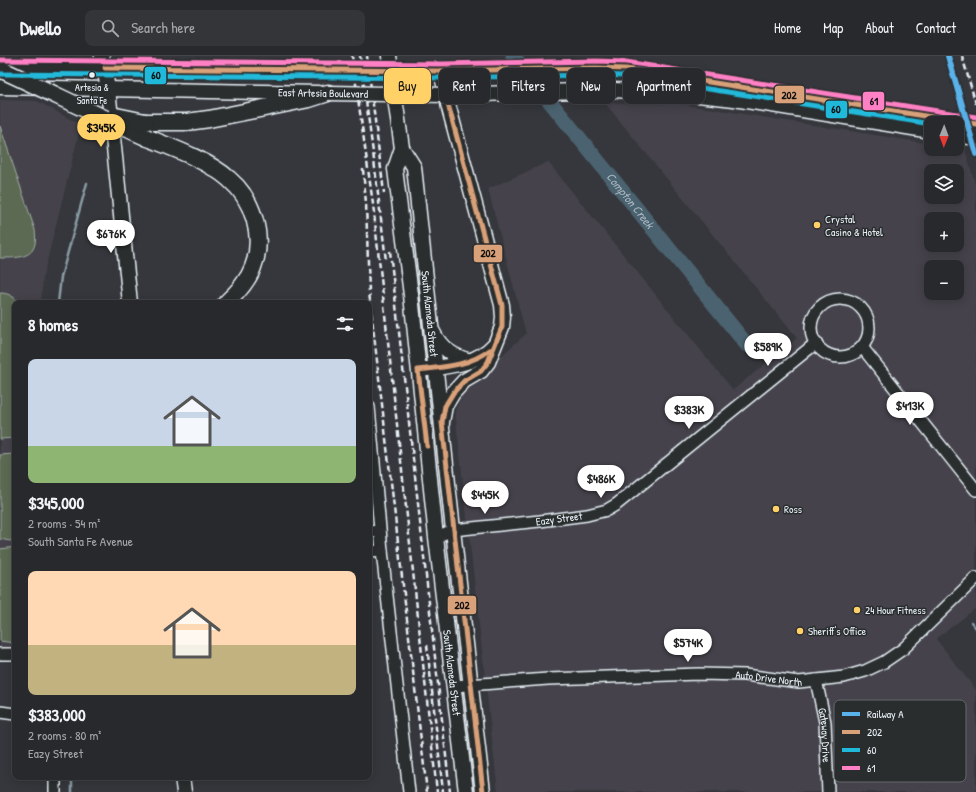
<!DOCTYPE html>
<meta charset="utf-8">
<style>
body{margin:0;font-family:"Patrick Hand",sans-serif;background:#343539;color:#f1f3f6;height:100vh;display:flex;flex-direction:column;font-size:15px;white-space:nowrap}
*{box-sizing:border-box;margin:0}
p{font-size:13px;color:#a5a6aa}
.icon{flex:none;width:22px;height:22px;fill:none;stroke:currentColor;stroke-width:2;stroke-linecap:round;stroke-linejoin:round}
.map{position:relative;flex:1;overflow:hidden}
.panel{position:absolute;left:12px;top:244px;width:360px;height:480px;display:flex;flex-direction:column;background:#28292d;border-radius:8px;box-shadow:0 2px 10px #0003,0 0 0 1px #444549}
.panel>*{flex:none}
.hud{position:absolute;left:384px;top:12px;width:380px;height:36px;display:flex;gap:8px}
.needle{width:26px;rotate:181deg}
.tools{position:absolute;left:924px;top:60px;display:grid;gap:8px}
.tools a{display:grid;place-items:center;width:40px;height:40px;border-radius:8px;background:#28292d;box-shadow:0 2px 10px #0003,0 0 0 1px #444549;font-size:20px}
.price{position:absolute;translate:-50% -34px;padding:0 9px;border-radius:14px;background:#fff;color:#222;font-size:13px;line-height:26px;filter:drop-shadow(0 1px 2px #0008)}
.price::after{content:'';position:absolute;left:50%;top:24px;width:12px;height:9px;margin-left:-6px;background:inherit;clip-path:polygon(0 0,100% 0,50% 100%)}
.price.active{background:#ffd166;color:#111}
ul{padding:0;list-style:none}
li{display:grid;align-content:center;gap:8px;height:212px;padding:0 16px}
li span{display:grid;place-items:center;height:124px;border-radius:8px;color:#555}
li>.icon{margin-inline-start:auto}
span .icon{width:72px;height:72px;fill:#fffc;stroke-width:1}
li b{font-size:17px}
h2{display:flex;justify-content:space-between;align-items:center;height:48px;padding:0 16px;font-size:17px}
.tag{padding:0 14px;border-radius:8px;background:#28292d;box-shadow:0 2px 10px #0003,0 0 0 1px #444549;font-size:14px;line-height:36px}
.tag.active{background:#ffd166;color:#111}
header{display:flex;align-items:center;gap:24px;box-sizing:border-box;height:56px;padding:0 20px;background:#28292d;border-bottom:1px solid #444549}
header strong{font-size:19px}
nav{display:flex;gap:22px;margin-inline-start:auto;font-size:14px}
.search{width:280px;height:36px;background:#343539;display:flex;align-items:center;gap:10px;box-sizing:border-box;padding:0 14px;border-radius:8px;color:#a5a6aa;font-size:15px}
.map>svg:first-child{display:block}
.built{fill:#44434c;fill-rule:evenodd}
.green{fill:#5c6a52;stroke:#a2aea5}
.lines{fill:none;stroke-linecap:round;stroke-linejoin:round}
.stream{stroke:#8a9ca6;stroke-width:2.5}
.river{stroke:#4b636f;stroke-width:15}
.minor-casing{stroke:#e8f1f8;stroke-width:14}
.major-casing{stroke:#e8f1f8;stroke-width:17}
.highway-casing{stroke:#e8f1f8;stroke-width:19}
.minor{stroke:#2a2d2e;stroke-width:11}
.major{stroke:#2a2d2e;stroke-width:14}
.highway{stroke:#2a2d2e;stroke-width:16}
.rail{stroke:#e8f1f8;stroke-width:2.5;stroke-dasharray:6 3;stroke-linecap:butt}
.major-bridge-casing{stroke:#e8f1f8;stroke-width:17;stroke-linecap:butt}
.highway-bridge-casing{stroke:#e8f1f8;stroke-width:19;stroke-linecap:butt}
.major-bridge{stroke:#2a2d2e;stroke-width:14}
.highway-bridge{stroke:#2a2d2e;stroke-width:16}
.bus-1-casing{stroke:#2a2d2e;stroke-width:8}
.bus-2-casing{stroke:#2a2d2e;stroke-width:8}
.bus-3-casing{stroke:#2a2d2e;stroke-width:8}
.bus-1{stroke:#d9a179;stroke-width:5}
.bus-2{stroke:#20b9da;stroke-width:5}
.bus-3{stroke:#ff80c5;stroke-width:5}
.rail-1-casing{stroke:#2a2d2e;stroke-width:9}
.rail-1{stroke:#5ab2eb;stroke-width:6}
.bus-dot{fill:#e8f1f8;stroke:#2a2d2e;stroke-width:1.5}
.poi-dot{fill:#ffd166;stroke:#2a2d2e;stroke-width:1.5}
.labels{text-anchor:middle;stroke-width:3;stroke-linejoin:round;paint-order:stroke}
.bus-label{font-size:10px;fill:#e8f1f8;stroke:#2a2d2e}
.street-label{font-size:11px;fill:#e8f1f8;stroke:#2a2d2e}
.poi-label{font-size:11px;fill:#e8f1f8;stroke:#2a2d2e;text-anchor:start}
.water-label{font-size:12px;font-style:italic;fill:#a9b8c1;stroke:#2a2d2e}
.key{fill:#2a2d2e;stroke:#63686b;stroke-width:1}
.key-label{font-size:11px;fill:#e8f1f8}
.line-badge{stroke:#2a2d2e;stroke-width:1.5}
.pale-badge-label{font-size:11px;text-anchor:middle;font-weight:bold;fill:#111}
</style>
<header>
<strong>Dwello</strong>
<div class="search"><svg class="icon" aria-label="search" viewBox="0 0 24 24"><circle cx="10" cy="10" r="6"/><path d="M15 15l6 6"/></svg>Search here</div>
<nav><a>Home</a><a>Map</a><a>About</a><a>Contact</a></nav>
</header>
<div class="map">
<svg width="976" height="736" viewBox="0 0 976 736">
<rect width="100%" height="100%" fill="#36373c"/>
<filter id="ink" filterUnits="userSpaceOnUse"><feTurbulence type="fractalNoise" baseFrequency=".025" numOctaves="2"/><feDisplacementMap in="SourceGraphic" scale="8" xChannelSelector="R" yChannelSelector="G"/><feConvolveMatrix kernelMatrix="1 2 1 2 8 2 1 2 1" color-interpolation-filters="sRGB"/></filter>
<g filter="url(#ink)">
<!-- built -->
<g class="built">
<path d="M 0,44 L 37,45 L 81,69 L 43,221 L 41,247 L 15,247 L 15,592 L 0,592 Z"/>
<path d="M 605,47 L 681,48 L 931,88 L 931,93 L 957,92 L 965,93 L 976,131 L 976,552 L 936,583 L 976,634 L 976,736 L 498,736 L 455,355 L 466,331 L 526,278 L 488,133 L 548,106 L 733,334 L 797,282 ZM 931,115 L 957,115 L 957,141 L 931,141 ZM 931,163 L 957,163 L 957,189 L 931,189 ZM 931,211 L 957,211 L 957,237 L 931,237 Z"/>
</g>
<!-- green -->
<g class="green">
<path d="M 0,70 L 35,174 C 39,202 22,202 0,202 Z"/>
<path d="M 0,237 C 8,237 14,240 19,247 L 15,247 L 15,382 L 0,383 Z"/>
<path d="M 13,398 L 15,417 L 15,483 L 10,485 L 0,483 L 0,399 Z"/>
<path d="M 15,491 L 15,587 L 0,585 L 0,493 Z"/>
</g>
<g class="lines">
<!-- stream -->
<g class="stream">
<path d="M 58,247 L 61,221 L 87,127"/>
<path d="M 971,566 L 976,572"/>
<path d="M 72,721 L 72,736"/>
</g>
<!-- river -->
<path class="river" id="s1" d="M 513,0 L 747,289"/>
<defs>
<g id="minor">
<circle cx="840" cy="272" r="29"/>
<path d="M 862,291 L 976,434"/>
<path d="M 369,351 L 382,495 L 409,736"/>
<path d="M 369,476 L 380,475"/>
<path id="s2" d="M 436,481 L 453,474 L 540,465 L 587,459 L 607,454 L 617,448 L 816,287"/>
<path d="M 369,496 L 382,495"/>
<path d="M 0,598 L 15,598"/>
<path id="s3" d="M 816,624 L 825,666 L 828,736"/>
<path id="s4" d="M 454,630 L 548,623 L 699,618 L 745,619 L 799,626 L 844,621 L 865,615 L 884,606 L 903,593 L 976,522"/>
<path d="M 0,656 L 15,658"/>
<path d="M 55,721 L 55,736"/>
</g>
<g id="major">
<path d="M 102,0 L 108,33 L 130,247"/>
<path id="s5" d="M 389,0 L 402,92 L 395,113 L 411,239 L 436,481 L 466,736"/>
<path d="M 0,11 L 326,14"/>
<path d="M 0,31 L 318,37"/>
<path d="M 446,39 L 614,34 L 689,38 L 734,43 L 931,75"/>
<path d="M 957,79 L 976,82"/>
<path id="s6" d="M 402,92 L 414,111 L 453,474 L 483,736"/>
<path d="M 433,276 C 441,293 453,300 470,305"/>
<path d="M 427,313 C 450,310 477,308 494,289"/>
<path d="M 442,366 L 445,350 L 453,337 L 464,325 L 481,315 L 488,306 L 502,271 L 503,261 L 502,249 L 499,238 L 449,52 L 441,15 L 596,12 L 626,13 L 713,26 L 976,68"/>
<path d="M 182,721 L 184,736"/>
</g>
<g id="highway">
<path d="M 145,66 L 187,66 L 209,63 L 309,43 L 328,37"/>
<path d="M 148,82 C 173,92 209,105 229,123 C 253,143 265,181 253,211 C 248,225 237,237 226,247"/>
</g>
</defs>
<!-- minor casing -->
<use href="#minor" class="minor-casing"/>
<!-- major casing -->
<use href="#major" class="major-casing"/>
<!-- highway casing -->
<use href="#highway" class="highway-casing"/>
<!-- minor -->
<use href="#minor" class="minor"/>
<!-- major -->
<use href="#major" class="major"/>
<!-- highway -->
<use href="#highway" class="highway"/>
<!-- rail -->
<g class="rail">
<path d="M 352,0 L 373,148 L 437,736"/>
<path d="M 360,0 L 374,104 L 386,205"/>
<path d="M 367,0 L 384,137"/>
<path d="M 962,0 L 976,48"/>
<path d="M 363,113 L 366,147 L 369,236 L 427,736"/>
<path d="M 390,195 L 450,736"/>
<path d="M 427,589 L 443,736"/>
</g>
<defs>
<g id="major-bridge">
<path d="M 326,14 L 441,15"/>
<path d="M 328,37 L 446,39"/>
</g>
<g id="highway-bridge">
<path d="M 0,13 C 50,36 98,60 148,82"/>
<path d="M 116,60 L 145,66"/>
</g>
</defs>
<!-- major-bridge casing -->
<use href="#major-bridge" class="major-bridge-casing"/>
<!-- highway-bridge casing -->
<use href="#highway-bridge" class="highway-bridge-casing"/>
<!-- major-bridge -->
<use href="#major-bridge" class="major-bridge"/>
<!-- highway-bridge -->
<use href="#highway-bridge" class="highway-bridge"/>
<defs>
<g id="bus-1">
<path d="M 105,12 L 441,15 L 596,12 L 626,13 L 976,68"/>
<path d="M 441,15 L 449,52 L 502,249 L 502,271 L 488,306 L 481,315 L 464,325 L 453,337 L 445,350 L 442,366 L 483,736"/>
<path d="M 427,390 L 418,314 C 443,311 469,310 490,294"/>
</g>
<path id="bus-2" d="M 0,18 L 441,22 L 596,19 L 625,20 L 931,68"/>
<path id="bus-3" d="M 0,4 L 441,8 L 596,5 L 626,6 L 976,61"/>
</defs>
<!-- bus-1 casing -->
<use href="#bus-1" class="bus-1-casing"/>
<!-- bus-2 casing -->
<use href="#bus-2" class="bus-2-casing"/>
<!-- bus-3 casing -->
<use href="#bus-3" class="bus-3-casing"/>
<!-- bus-1 -->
<use href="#bus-1" class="bus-1"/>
<!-- bus-2 -->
<use href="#bus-2" class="bus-2"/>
<!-- bus-3 -->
<use href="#bus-3" class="bus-3"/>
<defs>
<path id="rail-1" d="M 948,0 L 976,98"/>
</defs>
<!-- rail-1 casing -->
<use href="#rail-1" class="rail-1-casing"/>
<!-- rail-1 -->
<use href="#rail-1" class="rail-1"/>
</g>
</g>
<!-- markers -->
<circle class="bus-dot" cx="92" cy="19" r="3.5"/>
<g class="poi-dot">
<circle cx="817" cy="169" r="4"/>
<circle cx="776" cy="453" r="4"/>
<circle cx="857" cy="554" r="4"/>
<circle cx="800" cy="575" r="4"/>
</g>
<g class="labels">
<!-- bus labels -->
<g class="bus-label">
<text x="92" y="35">Artesia &amp;<tspan x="92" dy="13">Santa Fe</tspan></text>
</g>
<!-- street labels -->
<g class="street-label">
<text transform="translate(323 37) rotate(1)" y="4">East Artesia Boulevard</text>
<text dy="4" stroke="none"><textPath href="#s6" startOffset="170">South Alameda Street</textPath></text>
<text dy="4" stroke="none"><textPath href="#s2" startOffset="125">Eazy Street</textPath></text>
<text dy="4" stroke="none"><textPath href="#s5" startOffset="622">South Alameda Street</textPath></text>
<text dy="4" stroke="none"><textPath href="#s4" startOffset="315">Auto Drive North</textPath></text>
<text dy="4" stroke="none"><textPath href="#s3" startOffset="56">Gateway Drive</textPath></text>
</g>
<!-- poi labels -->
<g class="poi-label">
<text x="825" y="167">Crystal<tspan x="825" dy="13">Casino &amp; Hotel</tspan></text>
<text x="784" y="457">Ross</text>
<text x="865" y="558">24 Hour Fitness</text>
<text x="808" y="579">Sheriff's Office</text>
</g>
<!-- water labels -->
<g class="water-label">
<text dy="4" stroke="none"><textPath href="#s1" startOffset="186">Compton Creek</textPath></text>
</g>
</g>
<!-- legend -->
<rect x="834" y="644" width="132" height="82" rx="6" class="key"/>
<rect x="842" y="656" width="18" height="4" fill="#5ab2eb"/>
<rect x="842" y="674" width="18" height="4" fill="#d9a179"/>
<rect x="842" y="692" width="18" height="4" fill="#20b9da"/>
<rect x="842" y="710" width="18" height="4" fill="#ff80c5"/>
<g class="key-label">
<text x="867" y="662">Railway A</text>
<text x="867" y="680">202</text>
<text x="867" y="698">60</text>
<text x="867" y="716">61</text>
</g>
<g class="line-badge">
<rect x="144" y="10" width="23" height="19" rx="4" fill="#20b9da"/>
<rect x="774" y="29" width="31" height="19" rx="4" fill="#d9a179"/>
<rect x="862" y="35" width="23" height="20" rx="4" fill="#ff80c5"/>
<rect x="825" y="44" width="23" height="19" rx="4" fill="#20b9da"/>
<rect x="473" y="188" width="30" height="19" rx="4" fill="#d9a179"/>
<rect x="447" y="539" width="30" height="20" rx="4" fill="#d9a179"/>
</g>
<g class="pale-badge-label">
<text x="156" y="23">60</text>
<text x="789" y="43">202</text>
<text x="874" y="49">61</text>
<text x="836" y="57">60</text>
<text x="488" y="201">202</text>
<text x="462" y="553">202</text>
</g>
</svg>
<div class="tools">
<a><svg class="needle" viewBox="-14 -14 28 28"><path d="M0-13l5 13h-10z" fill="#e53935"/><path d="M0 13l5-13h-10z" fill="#a5a6aa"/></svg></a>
<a><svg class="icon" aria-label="layers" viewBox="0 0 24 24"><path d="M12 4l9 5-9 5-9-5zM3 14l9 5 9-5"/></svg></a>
<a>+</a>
<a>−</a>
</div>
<b class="price active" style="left:101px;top:92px">$345K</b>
<b class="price" style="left:111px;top:198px">$676K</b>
<b class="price" style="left:768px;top:311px">$589K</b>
<b class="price" style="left:910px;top:370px">$413K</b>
<b class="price" style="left:689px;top:374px">$383K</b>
<b class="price" style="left:601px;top:443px">$486K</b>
<b class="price" style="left:485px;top:459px">$445K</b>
<b class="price" style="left:688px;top:607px">$574K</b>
<div class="hud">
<a class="tag active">Buy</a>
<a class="tag">Rent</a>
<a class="tag">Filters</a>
<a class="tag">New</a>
<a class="tag">Apartment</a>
</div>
<section class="panel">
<h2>8 homes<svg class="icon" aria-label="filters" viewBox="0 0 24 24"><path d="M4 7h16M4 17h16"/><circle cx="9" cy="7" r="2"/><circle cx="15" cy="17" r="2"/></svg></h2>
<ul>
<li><span style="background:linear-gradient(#c9d6e8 70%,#8fb573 0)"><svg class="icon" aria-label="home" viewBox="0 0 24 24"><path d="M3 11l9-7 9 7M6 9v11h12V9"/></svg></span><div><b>$345,000</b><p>2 rooms · 54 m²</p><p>South Santa Fe Avenue</p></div></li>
<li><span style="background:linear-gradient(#ffd9b3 60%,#c2b280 0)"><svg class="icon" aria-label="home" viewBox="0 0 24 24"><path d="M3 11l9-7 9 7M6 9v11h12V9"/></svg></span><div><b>$383,000</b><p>2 rooms · 80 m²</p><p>Eazy Street</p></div></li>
</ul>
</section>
</div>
